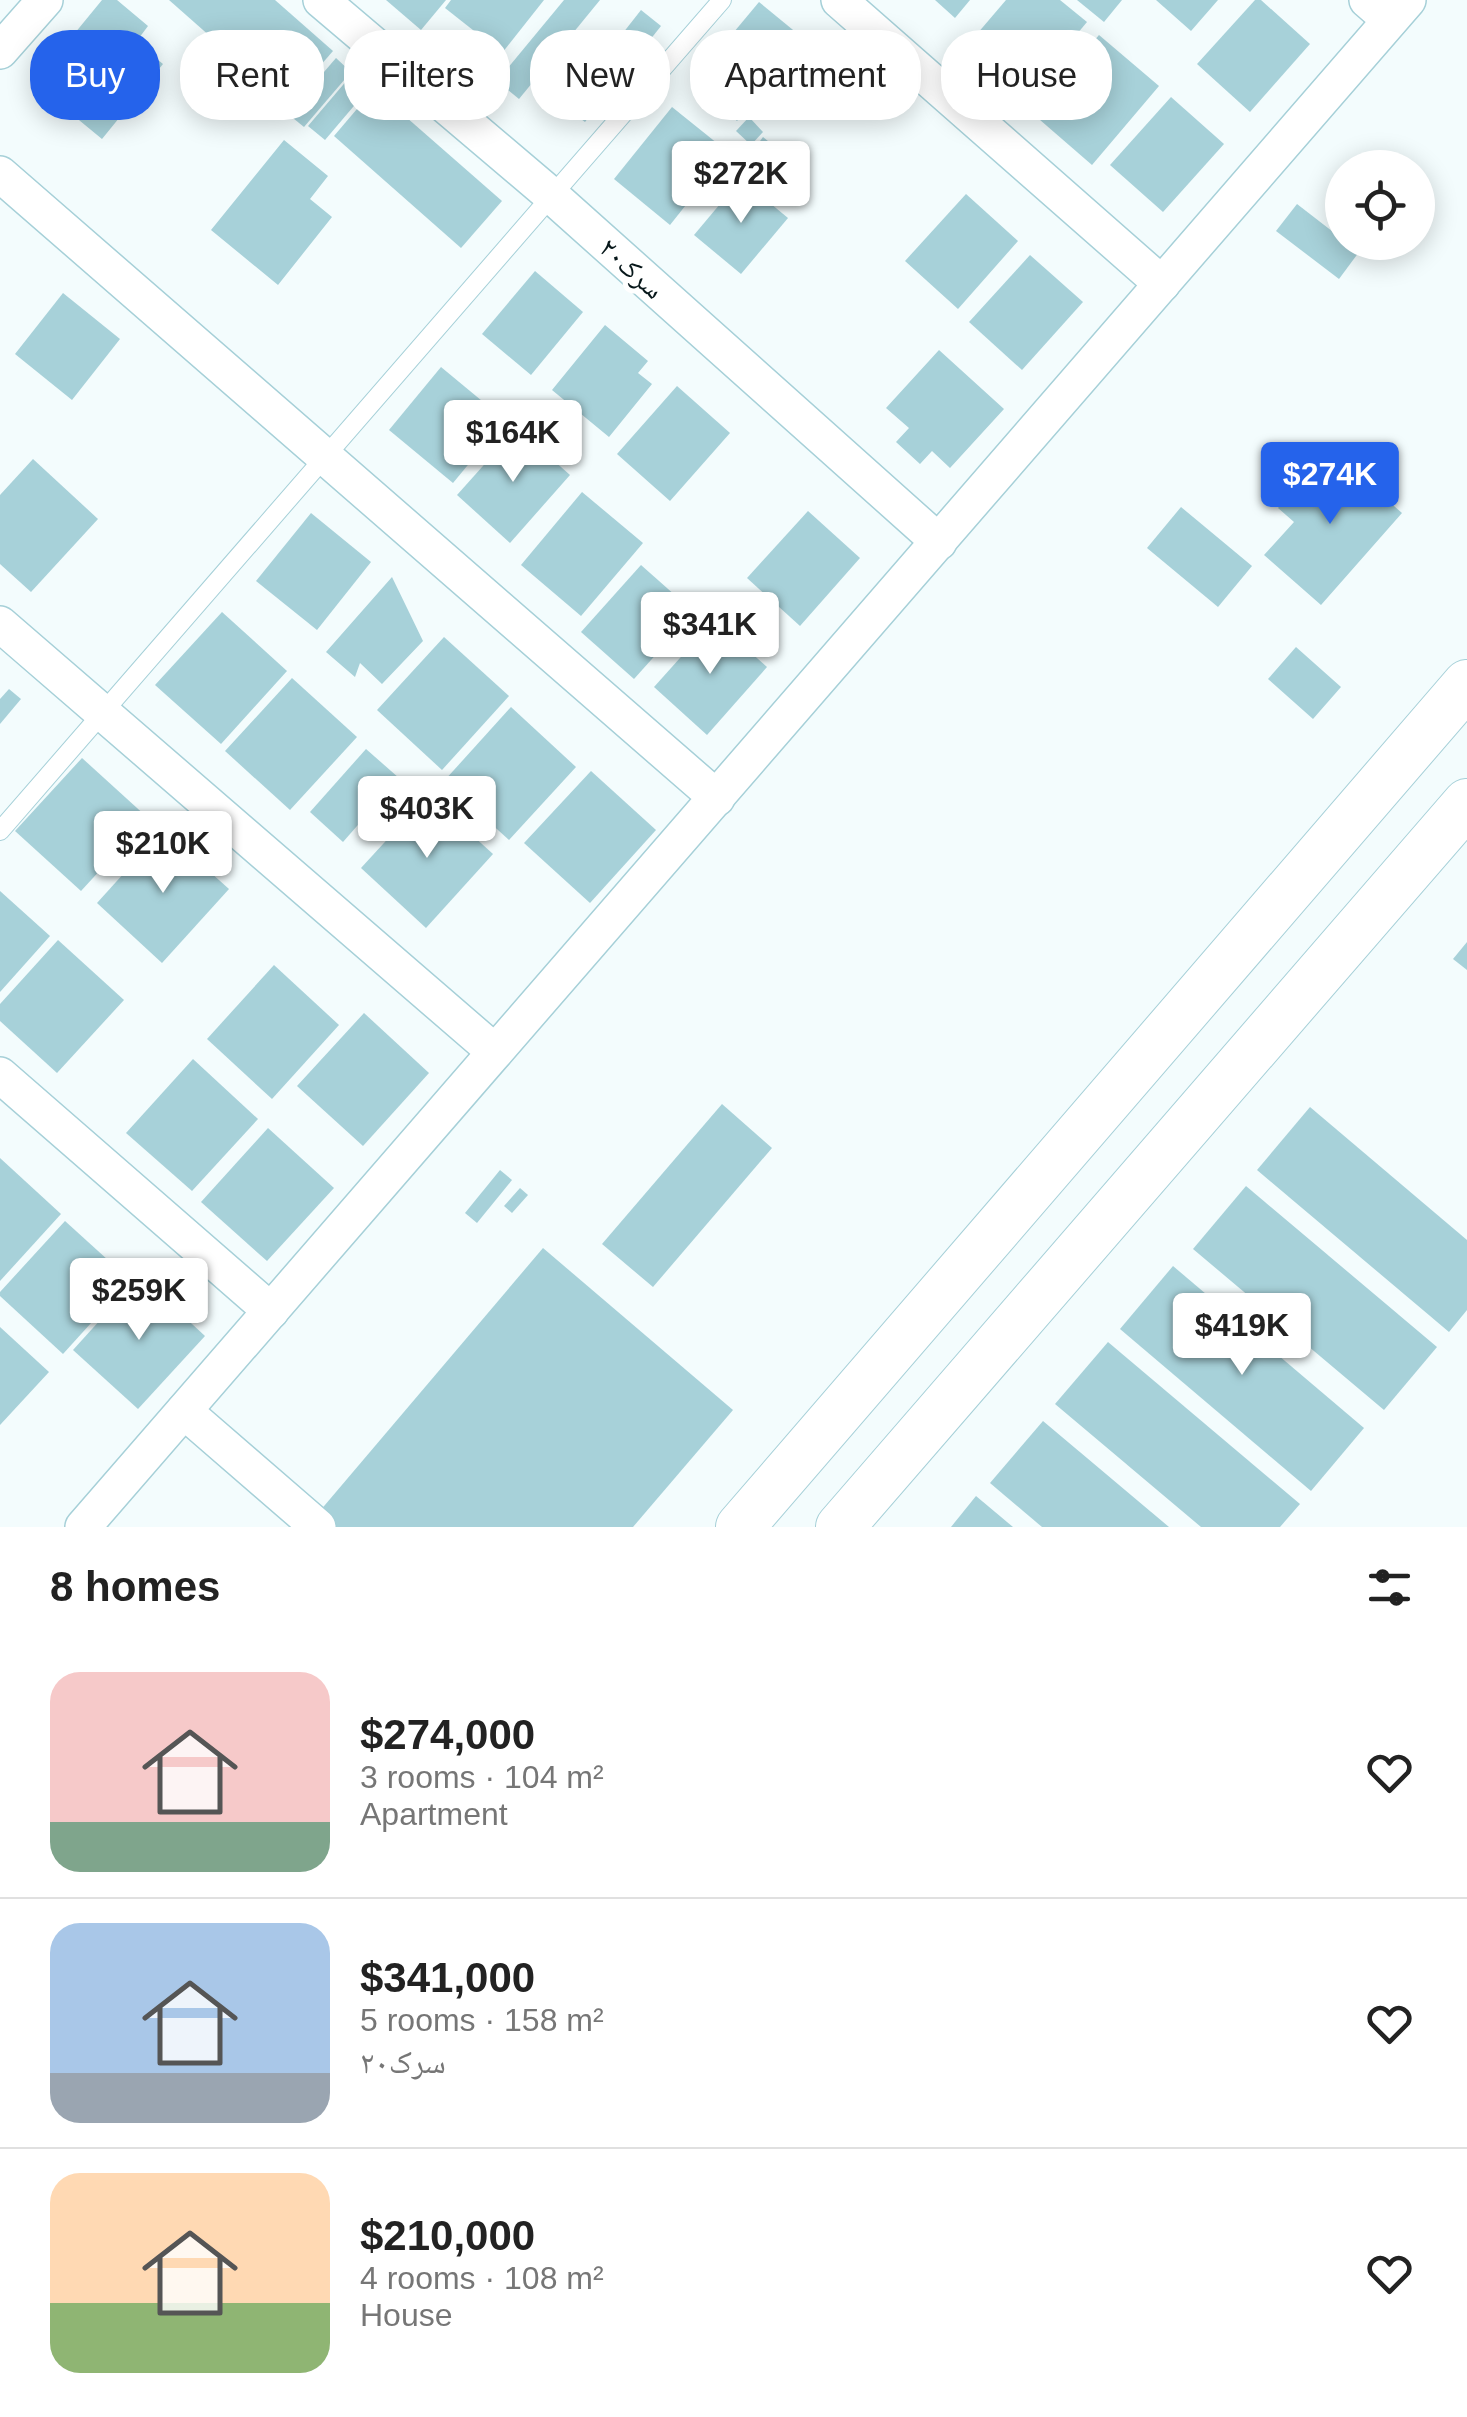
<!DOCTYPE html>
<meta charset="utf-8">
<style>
body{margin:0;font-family:Helvetica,"Noto Naskh Arabic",sans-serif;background:#f2f2f2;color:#222;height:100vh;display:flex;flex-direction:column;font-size:38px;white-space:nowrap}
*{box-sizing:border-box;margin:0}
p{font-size:32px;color:#767676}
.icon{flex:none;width:55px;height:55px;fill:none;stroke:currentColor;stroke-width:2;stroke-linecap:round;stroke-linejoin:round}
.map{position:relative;height:1527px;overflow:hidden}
.details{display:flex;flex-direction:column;background:#fff;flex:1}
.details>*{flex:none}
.hud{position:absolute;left:30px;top:30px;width:1408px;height:90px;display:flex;gap:20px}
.tools{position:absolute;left:1325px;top:150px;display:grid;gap:20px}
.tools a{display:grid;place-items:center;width:110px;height:110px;border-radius:50%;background:#fff;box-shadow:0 5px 25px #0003;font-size:50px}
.price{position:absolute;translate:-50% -85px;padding:0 22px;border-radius:10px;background:#fff;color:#222;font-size:32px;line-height:65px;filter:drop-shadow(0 2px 5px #0008)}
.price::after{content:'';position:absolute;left:50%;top:60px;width:30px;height:22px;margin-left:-15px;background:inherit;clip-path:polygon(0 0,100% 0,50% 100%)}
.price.selected{background:#2563eb;color:#fff}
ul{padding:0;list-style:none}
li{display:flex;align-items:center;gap:30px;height:250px;padding:0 50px}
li+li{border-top:2px solid #e0e0e0}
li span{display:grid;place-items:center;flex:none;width:280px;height:200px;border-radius:30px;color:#555}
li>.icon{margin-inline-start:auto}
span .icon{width:120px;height:120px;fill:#fffc;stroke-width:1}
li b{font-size:42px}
h2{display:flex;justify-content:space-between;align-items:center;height:120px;padding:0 50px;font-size:42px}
.chip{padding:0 35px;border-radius:40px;background:#fff;box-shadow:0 5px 25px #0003;font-size:35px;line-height:90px}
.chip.selected{background:#2563eb;color:#fff}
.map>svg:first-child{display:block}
.building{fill:#a7d1d9}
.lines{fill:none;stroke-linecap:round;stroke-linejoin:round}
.lane-casing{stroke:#a6d0d8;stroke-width:20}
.street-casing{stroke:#a6d0d8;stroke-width:38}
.secondary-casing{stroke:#a6d0d8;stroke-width:50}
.lane{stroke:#fff;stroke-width:18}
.street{stroke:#fff;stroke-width:35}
.secondary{stroke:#fff;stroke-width:48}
.labels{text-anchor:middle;stroke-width:10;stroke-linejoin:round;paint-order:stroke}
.street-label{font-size:28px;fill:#07171a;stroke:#fff}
</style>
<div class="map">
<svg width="1467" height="1527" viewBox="0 0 1467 1527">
<rect width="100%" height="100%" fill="#f3fcfd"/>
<!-- building -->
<g class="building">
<path d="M 102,0 L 117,0 L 148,26 L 136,42 L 163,64 L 102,139 L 34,83 Z"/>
<path d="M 169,0 L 275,0 L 333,51 L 287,104 Z"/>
<path d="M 386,0 L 446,0 L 421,30 Z"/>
<path d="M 451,0 L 544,0 L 502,53 L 445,8 Z"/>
<path d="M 564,0 L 600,0 L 519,99 L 497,81 Z"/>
<path d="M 935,0 L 970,0 L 955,18 Z"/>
<path d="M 1006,0 L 1060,0 L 1087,22 L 1030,90 L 971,41 Z"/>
<path d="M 1077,0 L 1122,0 L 1104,22 Z"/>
<path d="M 1156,0 L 1218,0 L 1191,31 Z"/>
<path d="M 1255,0 L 1261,0 L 1310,44 L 1250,112 L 1197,64 Z"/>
<path d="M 759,2 L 815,48 L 760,115 L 704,68 Z"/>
<path d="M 641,10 L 661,26 L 585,122 L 565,107 Z"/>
<path d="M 1099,35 L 1159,86 L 1092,165 L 1032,113 Z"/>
<path d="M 336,58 L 351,72 L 304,127 L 288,114 Z"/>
<path d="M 354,72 L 370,87 L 325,140 L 308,126 Z"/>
<path d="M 714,84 L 746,111 L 737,121 L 716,102 L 711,109 L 700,100 Z"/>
<path d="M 374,89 L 502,201 L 461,248 L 334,136 Z"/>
<path d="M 1171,97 L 1224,144 L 1163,212 L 1110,165 Z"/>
<path d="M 672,107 L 728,152 L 670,225 L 614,179 Z"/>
<path d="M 749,117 L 763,132 L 751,145 L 736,131 Z"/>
<path d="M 763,137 L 784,154 L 772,169 L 752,152 Z"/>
<path d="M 284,140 L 328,176 L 310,199 L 332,217 L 278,285 L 211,230 Z"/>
<path d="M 741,179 L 788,218 L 741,274 L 694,235 Z"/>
<path d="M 966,194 L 1018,241 L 958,309 L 905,261 Z"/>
<path d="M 1297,204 L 1359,252 L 1339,279 L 1276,231 Z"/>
<path d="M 1030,255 L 1083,302 L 1022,370 L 969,322 Z"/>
<path d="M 535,271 L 583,312 L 531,375 L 482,334 Z"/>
<path d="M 63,293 L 120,339 L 72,400 L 15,354 Z"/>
<path d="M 605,325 L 648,361 L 638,373 L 652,384 L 609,437 L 552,390 Z"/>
<path d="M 939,350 L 1004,409 L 950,468 L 932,451 L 920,464 L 896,442 L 909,428 L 886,408 Z"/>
<path d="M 441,367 L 505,420 L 453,483 L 389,430 Z"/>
<path d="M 677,386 L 730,433 L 670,501 L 617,454 Z"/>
<path d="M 517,428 L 570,475 L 510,543 L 457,495 Z"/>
<path d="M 1329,449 L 1402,513 L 1321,605 L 1264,555 L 1294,522 L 1278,508 Z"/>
<path d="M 33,459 L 98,519 L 31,592 L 0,564 L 0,495 Z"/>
<path d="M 582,492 L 643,543 L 581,616 L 521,565 Z"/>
<path d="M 1181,507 L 1252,566 L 1218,607 L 1147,548 Z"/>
<path d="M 808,511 L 860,558 L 800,626 L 747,578 Z"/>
<path d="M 311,513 L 371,562 L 317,630 L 256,581 Z"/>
<path d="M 641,565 L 694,612 L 634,679 L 581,632 Z"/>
<path d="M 392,577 L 423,641 L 382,684 L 360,663 L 355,677 L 326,652 Z"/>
<path d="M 222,612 L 287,671 L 221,744 L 155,685 Z"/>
<path d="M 714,620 L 767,667 L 707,735 L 654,687 Z"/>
<path d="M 444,637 L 509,696 L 442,770 L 377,710 Z"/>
<path d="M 1296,647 L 1341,687 L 1313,719 L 1268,679 Z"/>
<path d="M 292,678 L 357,737 L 290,810 L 225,751 Z"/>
<path d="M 9,689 L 21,699 L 0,724 L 0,699 Z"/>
<path d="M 511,707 L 576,767 L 509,840 L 444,781 Z"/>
<path d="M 366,749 L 399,778 L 343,842 L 310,812 Z"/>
<path d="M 82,758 L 148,818 L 81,891 L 15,831 Z"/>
<path d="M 591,771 L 656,830 L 590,903 L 524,843 Z"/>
<path d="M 428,795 L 493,854 L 426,928 L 361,868 Z"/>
<path d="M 163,830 L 229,889 L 162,963 L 97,903 Z"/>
<path d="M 0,891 L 50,936 L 0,992 Z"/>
<path d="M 58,940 L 124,1000 L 57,1073 L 0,1021 L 0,1004 Z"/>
<path d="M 1467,942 L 1467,970 L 1453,959 Z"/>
<path d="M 274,965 L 339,1025 L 272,1099 L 207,1039 Z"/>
<path d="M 364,1013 L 429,1073 L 363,1146 L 297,1086 Z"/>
<path d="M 193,1059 L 258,1119 L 192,1191 L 126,1133 Z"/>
<path d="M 722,1104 L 772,1148 L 653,1287 L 602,1244 Z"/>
<path d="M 1310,1107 L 1467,1240 L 1467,1310 L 1449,1332 L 1257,1170 Z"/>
<path d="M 268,1128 L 334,1188 L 267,1261 L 201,1202 Z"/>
<path d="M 0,1158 L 61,1214 L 0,1281 Z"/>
<path d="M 500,1170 L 512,1180 L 477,1223 L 465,1213 Z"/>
<path d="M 1246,1186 L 1437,1347 L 1384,1410 L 1193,1249 Z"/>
<path d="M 520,1188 L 528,1195 L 512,1213 L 504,1206 Z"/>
<path d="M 65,1221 L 130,1280 L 63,1354 L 0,1296 L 0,1292 Z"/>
<path d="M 543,1248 L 733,1410 L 633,1527 L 337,1527 L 319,1512 Z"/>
<path d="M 1173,1266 L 1364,1428 L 1311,1491 L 1120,1329 Z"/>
<path d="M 140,1276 L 205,1336 L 138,1409 L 73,1350 Z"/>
<path d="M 0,1327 L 49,1372 L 0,1425 Z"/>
<path d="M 1108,1342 L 1300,1504 L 1280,1527 L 1201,1527 L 1055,1404 Z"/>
<path d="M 1043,1421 L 1169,1527 L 1042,1527 L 990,1483 Z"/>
<path d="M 976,1496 L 1013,1527 L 951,1527 Z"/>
</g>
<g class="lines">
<defs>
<path id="lane" d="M 0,831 L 722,0"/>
<g id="street">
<path d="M 321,0 L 552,196 L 939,542"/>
<path d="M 839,0 L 1162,284"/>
<path d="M 1367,0 L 1390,20"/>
<path d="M 0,51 L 45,0"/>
<path d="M 0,174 L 717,798"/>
<path d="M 0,624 L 495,1052"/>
<path d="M 0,1075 L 271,1311"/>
<path d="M 184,1411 L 318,1527"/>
<path d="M 83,1527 L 1408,0"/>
</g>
<g id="secondary">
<path d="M 740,1527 L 1467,684"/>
<path d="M 840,1527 L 1467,803"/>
</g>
</defs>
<!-- lane casing -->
<use href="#lane" class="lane-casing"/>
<!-- street casing -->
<use href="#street" class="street-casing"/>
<!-- secondary casing -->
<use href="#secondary" class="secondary-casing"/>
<!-- lane -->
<use href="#lane" class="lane"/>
<!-- street -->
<use href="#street" class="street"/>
<!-- secondary -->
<use href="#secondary" class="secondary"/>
</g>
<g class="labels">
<!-- street labels -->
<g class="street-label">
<text transform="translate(632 268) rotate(42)" y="10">سرک۲۰</text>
</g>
</g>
</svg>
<div class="tools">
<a><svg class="icon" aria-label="locate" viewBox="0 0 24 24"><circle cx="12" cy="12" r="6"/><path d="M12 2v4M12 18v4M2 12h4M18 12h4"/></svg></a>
</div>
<b class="price" style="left:741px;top:226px">$272K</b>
<b class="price" style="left:513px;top:485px">$164K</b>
<b class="price selected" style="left:1330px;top:527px">$274K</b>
<b class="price" style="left:710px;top:677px">$341K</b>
<b class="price" style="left:427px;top:861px">$403K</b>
<b class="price" style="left:163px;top:896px">$210K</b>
<b class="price" style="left:139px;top:1343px">$259K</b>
<b class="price" style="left:1242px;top:1378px">$419K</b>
<div class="hud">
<a class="chip selected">Buy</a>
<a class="chip">Rent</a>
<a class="chip">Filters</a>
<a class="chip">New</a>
<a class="chip">Apartment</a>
<a class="chip">House</a>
</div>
</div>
<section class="details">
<h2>8 homes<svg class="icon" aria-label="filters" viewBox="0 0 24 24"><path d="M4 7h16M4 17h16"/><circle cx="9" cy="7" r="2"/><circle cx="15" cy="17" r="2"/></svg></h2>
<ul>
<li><span style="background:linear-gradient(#f6c9c9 75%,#7fa58c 0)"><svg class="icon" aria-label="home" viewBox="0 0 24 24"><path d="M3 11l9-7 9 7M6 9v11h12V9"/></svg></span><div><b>$274,000</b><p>3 rooms · 104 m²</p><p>Apartment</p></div><svg class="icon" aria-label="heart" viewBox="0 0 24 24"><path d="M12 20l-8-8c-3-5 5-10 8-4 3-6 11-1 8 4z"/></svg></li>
<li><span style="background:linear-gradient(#a9c7e8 75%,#9aa5b1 0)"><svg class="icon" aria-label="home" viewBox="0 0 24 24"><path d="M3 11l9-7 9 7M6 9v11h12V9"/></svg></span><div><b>$341,000</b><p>5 rooms · 158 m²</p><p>سرک۲۰</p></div><svg class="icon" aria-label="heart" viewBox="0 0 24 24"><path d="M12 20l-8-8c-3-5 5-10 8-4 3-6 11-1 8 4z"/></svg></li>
<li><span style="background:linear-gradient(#ffd9b3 65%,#8fb573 0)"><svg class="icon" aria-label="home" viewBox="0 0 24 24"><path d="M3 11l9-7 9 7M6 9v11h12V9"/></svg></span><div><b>$210,000</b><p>4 rooms · 108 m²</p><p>House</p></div><svg class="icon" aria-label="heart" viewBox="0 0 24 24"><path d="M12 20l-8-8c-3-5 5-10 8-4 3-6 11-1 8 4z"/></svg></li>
</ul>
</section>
